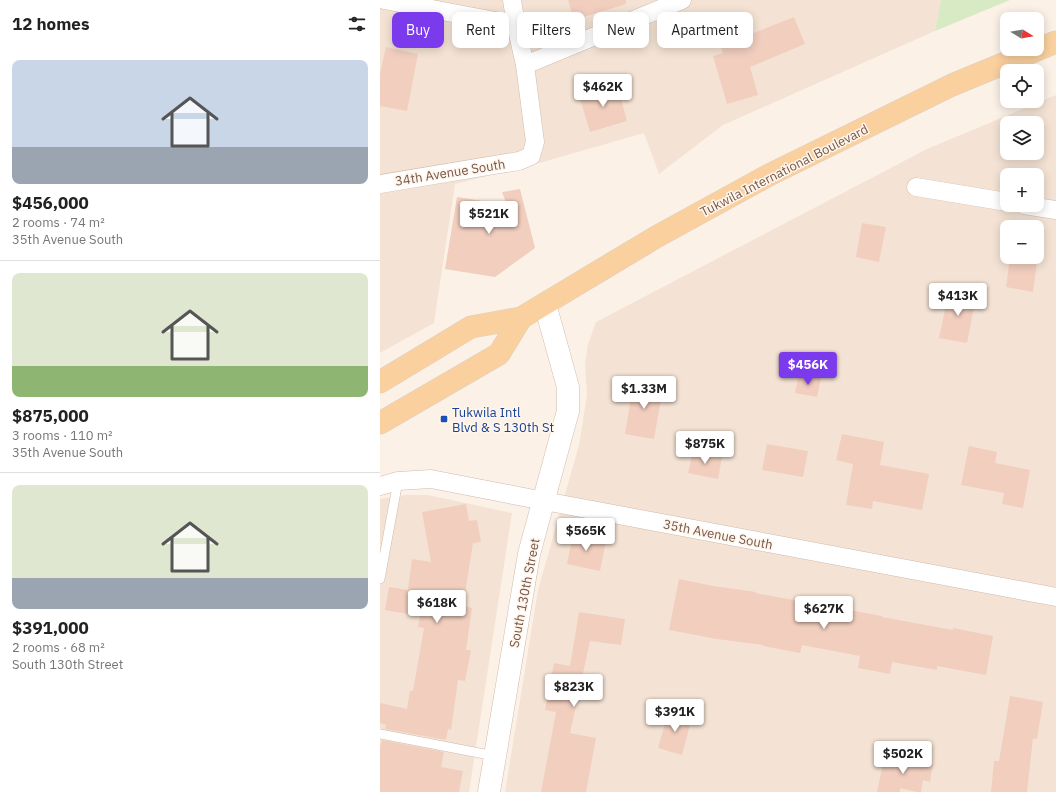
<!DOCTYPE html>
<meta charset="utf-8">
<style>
body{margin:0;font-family:"IBM Plex Sans",sans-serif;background:#f6f6f6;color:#222;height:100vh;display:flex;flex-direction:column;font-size:15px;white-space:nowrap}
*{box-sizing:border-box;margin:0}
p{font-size:13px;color:#767676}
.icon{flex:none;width:22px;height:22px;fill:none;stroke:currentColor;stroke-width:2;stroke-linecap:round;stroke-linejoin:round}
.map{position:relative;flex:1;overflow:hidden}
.side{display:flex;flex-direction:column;background:#fff;width:380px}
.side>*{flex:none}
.banner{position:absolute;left:12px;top:12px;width:380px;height:36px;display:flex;gap:8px}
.needle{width:26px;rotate:101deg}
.fabs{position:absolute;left:620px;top:12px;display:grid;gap:8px}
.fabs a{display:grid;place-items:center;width:44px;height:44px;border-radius:8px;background:#fff;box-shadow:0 2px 10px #0003;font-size:20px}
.price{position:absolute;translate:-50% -34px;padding:0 9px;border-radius:4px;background:#fff;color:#222;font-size:13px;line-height:26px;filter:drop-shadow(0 1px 2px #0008)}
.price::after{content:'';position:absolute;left:50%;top:24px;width:12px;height:9px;margin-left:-6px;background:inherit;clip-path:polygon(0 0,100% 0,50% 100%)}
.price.active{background:#7c3aed;color:#fff}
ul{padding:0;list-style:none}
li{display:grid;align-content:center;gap:8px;height:212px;padding:0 12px}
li+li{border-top:1px solid #e0e0e0}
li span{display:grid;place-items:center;height:124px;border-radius:8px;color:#555}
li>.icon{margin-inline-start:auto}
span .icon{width:72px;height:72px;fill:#fffc;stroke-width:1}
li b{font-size:17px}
h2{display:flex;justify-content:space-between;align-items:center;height:48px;padding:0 12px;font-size:17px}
.tag{padding:0 14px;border-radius:8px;background:#fff;box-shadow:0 2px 10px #0003;font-size:14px;line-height:36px}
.tag.active{background:#7c3aed;color:#fff}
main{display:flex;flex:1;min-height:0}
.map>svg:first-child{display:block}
.residential{fill:#f4e3d4;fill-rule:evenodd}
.green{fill:#d7eac4}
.building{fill:#f1cebe}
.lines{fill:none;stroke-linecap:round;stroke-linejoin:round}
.lane-casing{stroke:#d0baaf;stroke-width:10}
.street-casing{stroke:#d0baaf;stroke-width:19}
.secondary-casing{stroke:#d3baac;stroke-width:23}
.primary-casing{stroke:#d8d0cd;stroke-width:23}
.lane{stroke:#fff;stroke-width:9}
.street{stroke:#fff;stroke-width:18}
.secondary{stroke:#fff;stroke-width:22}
.primary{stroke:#fad09f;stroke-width:22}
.transit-dot{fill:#1a4fb4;stroke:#fff6ec;stroke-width:1.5}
.labels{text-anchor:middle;stroke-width:3;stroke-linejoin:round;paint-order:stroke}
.street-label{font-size:13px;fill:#75564b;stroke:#fff6ec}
.transit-label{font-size:13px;fill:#164399;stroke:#fff6ec;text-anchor:start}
</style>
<main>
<section class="side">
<h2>12 homes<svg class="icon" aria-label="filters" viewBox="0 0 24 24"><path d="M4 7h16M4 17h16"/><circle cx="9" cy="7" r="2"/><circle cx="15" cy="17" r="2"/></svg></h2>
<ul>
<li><span style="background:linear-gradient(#c9d6e8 70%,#9aa5b1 0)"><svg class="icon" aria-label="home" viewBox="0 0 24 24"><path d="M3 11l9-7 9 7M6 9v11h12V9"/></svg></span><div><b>$456,000</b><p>2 rooms · 74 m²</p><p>35th Avenue South</p></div></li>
<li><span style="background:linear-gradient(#dfe7d0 75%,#8fb573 0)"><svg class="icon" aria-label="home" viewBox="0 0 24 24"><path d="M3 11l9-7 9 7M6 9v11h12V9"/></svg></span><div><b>$875,000</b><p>3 rooms · 110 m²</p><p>35th Avenue South</p></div></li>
<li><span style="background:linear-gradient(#dfe7d0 75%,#9aa5b1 0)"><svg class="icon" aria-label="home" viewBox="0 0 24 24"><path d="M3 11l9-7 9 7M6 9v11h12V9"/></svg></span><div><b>$391,000</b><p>2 rooms · 68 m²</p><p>South 130th Street</p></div></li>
</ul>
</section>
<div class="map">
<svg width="676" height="792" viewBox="0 0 676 792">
<rect width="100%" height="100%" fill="#fcf1e6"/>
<!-- residential -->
<g class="residential">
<path d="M 0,0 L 561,0 L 555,31 L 343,125 L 279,174 L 264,133 L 163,162 L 75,184 L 54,323 L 0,353 Z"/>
<path d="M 676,95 L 676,792 L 125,792 L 158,590 L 199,445 L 207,395 L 205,364 L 208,344 L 216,322 L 547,149 ZM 627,123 L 657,123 L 657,153 L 627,153 ZM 627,175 L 657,175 L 657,205 L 627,205 ZM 627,227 L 657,227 L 657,257 L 627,257 Z"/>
<path d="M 26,495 L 48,495 L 132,513 L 89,792 L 0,792 L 0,499 Z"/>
</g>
<!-- green -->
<path class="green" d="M 561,0 L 630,0 L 555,31 Z"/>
<!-- building -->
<g class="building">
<path d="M 188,0 L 246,0 L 246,4 L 194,20 Z"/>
<path d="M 414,17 L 425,44 L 370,67 L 378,95 L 347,104 L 333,56 L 343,53 L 339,40 L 360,34 L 361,38 Z"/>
<path d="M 6,47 L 38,54 L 27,111 L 0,106 L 0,74 Z"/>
<path d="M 237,84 L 247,121 L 210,132 L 199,95 Z"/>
<path d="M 140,189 L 155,248 L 115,277 L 65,269 L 77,197 L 127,205 L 122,192 Z"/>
<path d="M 482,223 L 506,227 L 499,262 L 476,257 Z"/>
<path d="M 630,258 L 657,262 L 653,292 L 626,287 Z"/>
<path d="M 569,291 L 596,297 L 587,343 L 559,338 Z"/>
<path d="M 419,374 L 441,378 L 437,397 L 415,393 Z"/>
<path d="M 254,381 L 283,387 L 274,439 L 245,434 Z"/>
<path d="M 462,434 L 504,442 L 500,465 L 549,474 L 542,510 L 493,501 L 492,509 L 466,505 L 473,464 L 456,460 Z"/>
<path d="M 387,444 L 428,451 L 423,477 L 382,470 Z"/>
<path d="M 589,446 L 617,452 L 615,463 L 650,470 L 643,508 L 622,504 L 624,493 L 581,485 Z"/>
<path d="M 313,451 L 342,457 L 338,479 L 308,473 Z"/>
<path d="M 86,504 L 89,521 L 97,520 L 101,542 L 93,543 L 83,606 L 92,608 L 86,650 L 91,650 L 85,681 L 78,680 L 71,730 L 68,729 L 66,740 L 5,729 L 6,725 L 0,723 L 0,703 L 27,709 L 30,691 L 33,691 L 44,628 L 38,627 L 40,616 L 5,610 L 9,587 L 28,590 L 32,559 L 51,562 L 42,512 Z"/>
<path d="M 193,534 L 226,541 L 220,571 L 187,564 Z"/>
<path d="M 299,579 L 333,586 L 376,592 L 375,593 L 502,616 L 502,617 L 573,630 L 573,628 L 613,636 L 606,675 L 557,666 L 557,670 L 512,662 L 510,674 L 478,668 L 480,656 L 422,645 L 420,653 L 383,646 L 383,645 L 337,639 L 289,630 Z"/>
<path d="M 199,612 L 245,619 L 241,645 L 210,641 L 190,733 L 216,738 L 206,792 L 161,792 L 176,712 L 165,710 L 174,663 L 190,666 Z"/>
<path d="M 630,696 L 663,702 L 657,739 L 653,738 L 647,792 L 611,792 L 614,761 L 619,761 Z"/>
<path d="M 289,710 L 312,717 L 302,755 L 278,748 Z"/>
<path d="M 2,740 L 64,752 L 61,767 L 83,771 L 79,792 L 0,792 L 0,747 Z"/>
<path d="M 505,754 L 553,764 L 550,782 L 543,780 L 541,792 L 537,792 L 520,788 L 520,792 L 497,792 Z"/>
</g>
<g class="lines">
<defs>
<g id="lane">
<path d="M 0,579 L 18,481"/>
<path d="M 0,734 L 115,756"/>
</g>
<g id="street">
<path d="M 4,0 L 136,25"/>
<path d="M 145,65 L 302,0"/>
<path d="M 0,184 L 139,161 L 151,156 L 155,142 L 145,65 L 136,25 L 132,0"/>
<path d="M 536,187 L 627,202"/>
<path d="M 644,205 L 676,210"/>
<path d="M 0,486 L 18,481 L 51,479 L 164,501 L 676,597"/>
</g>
<path id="secondary" d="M 109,792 L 149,554 L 188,411 L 188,387 L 165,304"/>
<g id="primary">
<path d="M 0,382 L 91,327 L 141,318 L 276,237 L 389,175 L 572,85 L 676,42"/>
<path d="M 0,423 L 119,354 L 141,318"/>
</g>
</defs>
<!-- lane casing -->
<use href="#lane" class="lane-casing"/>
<!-- street casing -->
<use href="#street" class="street-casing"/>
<!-- secondary casing -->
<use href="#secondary" class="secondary-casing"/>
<!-- primary casing -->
<use href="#primary" class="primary-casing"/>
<!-- lane -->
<use href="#lane" class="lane"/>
<!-- street -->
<use href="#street" class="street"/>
<!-- secondary -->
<use href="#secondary" class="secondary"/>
<!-- primary -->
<use href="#primary" class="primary"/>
</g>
<!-- markers -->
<rect class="transit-dot" x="60" y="415" width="8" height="8" rx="2"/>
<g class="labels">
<!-- street labels -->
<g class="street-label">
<text transform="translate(404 170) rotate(-27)" y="5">Tukwila International Boulevard</text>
<text transform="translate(70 172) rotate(-9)" y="5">34th Avenue South</text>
<text transform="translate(338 534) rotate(11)" y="5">35th Avenue South</text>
<text transform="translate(144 593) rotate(-79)" y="5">South 130th Street</text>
</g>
<!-- transit labels -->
<g class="transit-label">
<text x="72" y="417">Tukwila Intl<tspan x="72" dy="15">Blvd &amp; S 130th St</tspan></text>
</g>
</g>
</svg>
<div class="fabs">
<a><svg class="needle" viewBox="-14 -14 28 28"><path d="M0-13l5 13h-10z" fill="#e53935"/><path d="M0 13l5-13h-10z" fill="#767676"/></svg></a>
<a><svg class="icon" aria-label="locate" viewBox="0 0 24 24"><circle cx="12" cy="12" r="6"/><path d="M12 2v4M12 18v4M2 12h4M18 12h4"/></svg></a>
<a><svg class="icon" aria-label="layers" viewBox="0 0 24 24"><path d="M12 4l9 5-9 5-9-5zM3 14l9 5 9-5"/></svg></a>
<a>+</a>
<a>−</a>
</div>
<b class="price" style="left:223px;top:108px">$462K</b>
<b class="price" style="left:109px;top:235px">$521K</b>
<b class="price" style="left:578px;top:317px">$413K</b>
<b class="price active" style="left:428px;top:386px">$456K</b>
<b class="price" style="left:264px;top:410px">$1.33M</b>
<b class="price" style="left:325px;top:465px">$875K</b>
<b class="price" style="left:206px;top:552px">$565K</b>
<b class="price" style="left:57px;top:624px">$618K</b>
<b class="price" style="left:444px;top:630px">$627K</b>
<b class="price" style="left:194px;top:708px">$823K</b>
<b class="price" style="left:295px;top:733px">$391K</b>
<b class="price" style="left:523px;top:775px">$502K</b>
<div class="banner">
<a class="tag active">Buy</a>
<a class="tag">Rent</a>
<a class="tag">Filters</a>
<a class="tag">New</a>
<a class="tag">Apartment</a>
</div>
</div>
</main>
